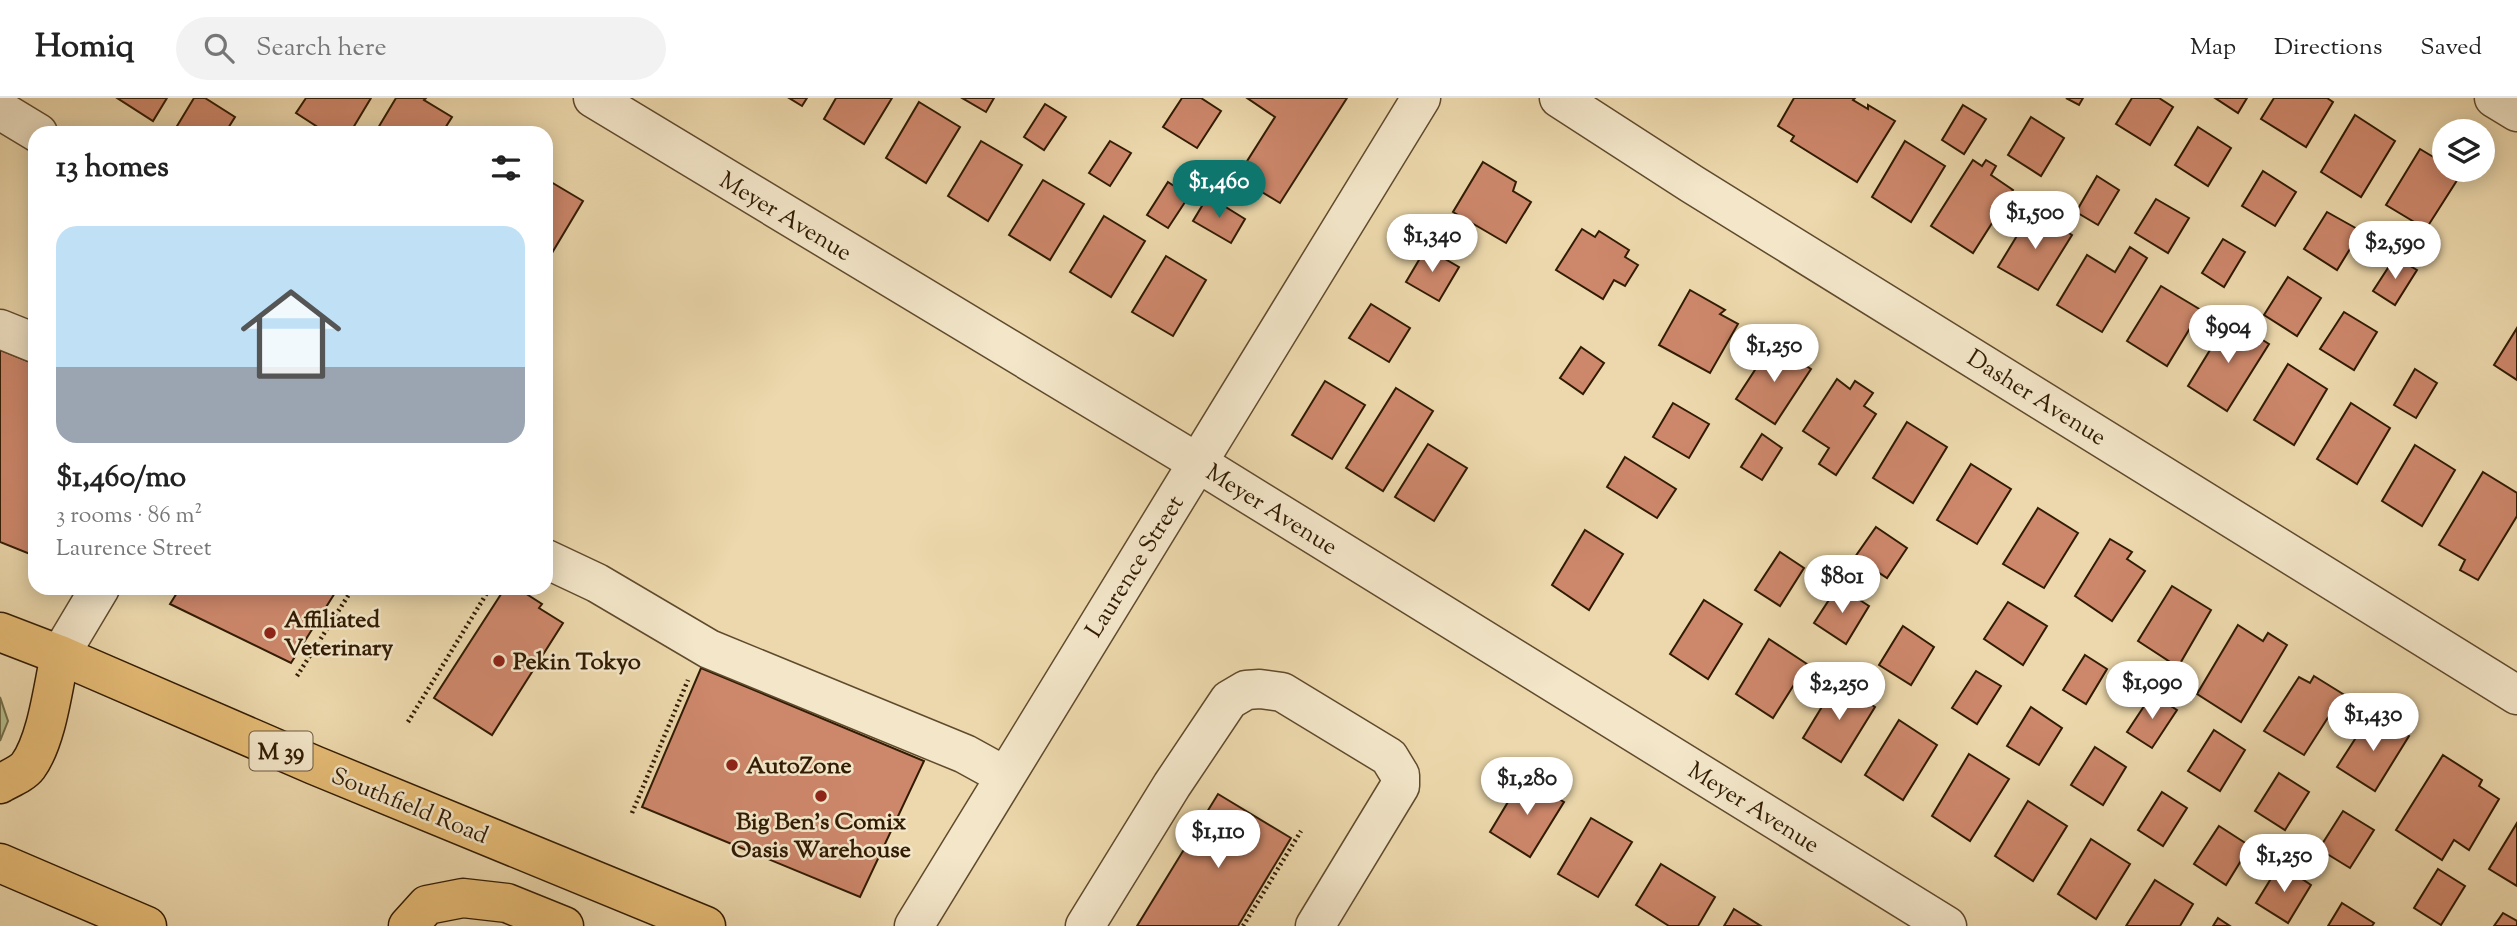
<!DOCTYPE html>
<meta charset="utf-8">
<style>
body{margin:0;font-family:"Sorts Mill Goudy",serif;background:#f2f2f2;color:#222;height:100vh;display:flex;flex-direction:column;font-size:26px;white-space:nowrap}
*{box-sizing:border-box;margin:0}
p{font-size:23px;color:#767676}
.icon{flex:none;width:38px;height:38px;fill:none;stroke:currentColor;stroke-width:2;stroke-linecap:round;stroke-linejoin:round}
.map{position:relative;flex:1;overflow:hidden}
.sheet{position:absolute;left:28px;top:28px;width:525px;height:469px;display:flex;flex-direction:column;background:#fff;border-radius:21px;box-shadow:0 4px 18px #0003}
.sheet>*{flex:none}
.tools{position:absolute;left:2432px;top:21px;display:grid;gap:14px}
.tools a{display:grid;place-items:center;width:63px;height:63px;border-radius:50%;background:#fff;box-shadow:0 4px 18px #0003;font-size:35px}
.price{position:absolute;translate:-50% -60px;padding:0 16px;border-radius:24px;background:#fff;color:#222;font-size:23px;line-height:46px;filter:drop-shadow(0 2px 4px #0008)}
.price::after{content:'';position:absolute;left:50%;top:42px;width:21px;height:16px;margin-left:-10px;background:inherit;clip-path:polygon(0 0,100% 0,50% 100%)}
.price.selected{background:#0f766e;color:#fff}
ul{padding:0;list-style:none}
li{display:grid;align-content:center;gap:14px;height:371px;padding:0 28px}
li span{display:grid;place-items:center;height:217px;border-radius:21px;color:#555}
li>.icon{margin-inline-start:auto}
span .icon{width:126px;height:126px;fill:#fffc;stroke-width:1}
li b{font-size:30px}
h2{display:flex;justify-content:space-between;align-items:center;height:84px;padding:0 28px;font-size:30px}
header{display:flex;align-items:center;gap:42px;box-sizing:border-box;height:98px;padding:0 35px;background:#fff;border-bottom:2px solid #e0e0e0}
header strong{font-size:33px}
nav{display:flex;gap:38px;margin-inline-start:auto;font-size:24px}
.search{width:490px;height:63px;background:#f2f2f2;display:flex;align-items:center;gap:18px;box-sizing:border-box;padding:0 24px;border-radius:38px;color:#767676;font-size:26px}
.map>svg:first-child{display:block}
.green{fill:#b4bf8c;stroke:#726d48;stroke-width:2}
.building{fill:#cd876b;stroke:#311b03;stroke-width:2}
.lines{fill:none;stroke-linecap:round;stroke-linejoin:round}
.minor-casing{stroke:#604a2d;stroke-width:41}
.highway-casing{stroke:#311b03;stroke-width:41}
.path{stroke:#311b03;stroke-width:4.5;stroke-dasharray:2 3.5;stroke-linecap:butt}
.minor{stroke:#f3e6c9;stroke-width:38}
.highway{stroke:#e6bc76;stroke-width:38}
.poi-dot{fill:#8f2418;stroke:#f3e6c9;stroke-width:2.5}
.labels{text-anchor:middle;stroke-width:5;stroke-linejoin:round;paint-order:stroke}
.shield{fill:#f3e6c9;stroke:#6b583e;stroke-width:2}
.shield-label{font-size:23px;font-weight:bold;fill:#311b03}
.street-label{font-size:24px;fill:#311b03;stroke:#f3e6c9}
.poi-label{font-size:24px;font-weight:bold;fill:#311b03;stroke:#f3e6c9;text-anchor:start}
</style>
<header>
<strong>Homiq</strong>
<div class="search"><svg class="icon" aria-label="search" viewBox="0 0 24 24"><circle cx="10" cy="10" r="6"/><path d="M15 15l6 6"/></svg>Search here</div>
<nav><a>Map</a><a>Directions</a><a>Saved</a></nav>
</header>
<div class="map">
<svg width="2517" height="828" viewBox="0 0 2517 828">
<rect width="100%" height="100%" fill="#ecd8ac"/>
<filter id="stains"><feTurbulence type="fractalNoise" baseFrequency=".00286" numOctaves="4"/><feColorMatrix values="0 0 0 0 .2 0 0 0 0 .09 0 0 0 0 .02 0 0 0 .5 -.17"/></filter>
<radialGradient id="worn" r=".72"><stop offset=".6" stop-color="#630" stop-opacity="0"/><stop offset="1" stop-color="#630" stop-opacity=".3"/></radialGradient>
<!-- green -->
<path class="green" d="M 0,599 L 8,623 L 0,643 Z"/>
<!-- building -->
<g class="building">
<path d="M 117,0 L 167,0 L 153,23 Z"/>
<path d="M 194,0 L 205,0 L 235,19 L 225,35 L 174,33 Z"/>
<path d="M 306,0 L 371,0 L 350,35 L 327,35 L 296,15 Z"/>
<path d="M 396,0 L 426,0 L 424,2 L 452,19 L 442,35 L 375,35 Z"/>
<path d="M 789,0 L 807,0 L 802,8 Z"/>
<path d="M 836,0 L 892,0 L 864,46 L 824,21 Z"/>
<path d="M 962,0 L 994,0 L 986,14 Z"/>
<path d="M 1182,0 L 1201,0 L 1221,13 L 1197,50 L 1163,29 Z"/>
<path d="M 1247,0 L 1347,0 L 1280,105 L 1237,79 L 1275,19 Z"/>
<path d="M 1794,0 L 1855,0 L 1853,2 L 1868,11 L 1868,7 L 1895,23 L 1857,84 L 1791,43 L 1794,38 L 1778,28 Z"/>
<path d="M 2066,0 L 2083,0 L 2079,7 Z"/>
<path d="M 2132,0 L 2159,0 L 2173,9 L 2150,47 L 2116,26 Z"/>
<path d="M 2215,0 L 2247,0 L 2238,15 Z"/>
<path d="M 2274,0 L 2327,0 L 2333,4 L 2306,49 L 2261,21 Z"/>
<path d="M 919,4 L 960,29 L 926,85 L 886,60 Z"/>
<path d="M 1045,6 L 1066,19 L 1044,52 L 1024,39 Z"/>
<path d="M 1963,7 L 1986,21 L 1964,56 L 1942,42 Z"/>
<path d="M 2355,17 L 2395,43 L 2361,99 L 2321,74 Z"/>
<path d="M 2031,19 L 2064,40 L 2041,78 L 2008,57 Z"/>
<path d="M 2198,29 L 2231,50 L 2208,88 L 2175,67 Z"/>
<path d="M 981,43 L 1022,67 L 988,123 L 948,98 Z"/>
<path d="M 1110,43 L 1131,55 L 1110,88 L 1089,75 Z"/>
<path d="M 1905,43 L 1945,68 L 1911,124 L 1872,99 Z"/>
<path d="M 2420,51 L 2445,66 L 2445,72 L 2454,72 L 2461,76 L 2426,131 L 2386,107 Z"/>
<path d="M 1973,62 L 1982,68 L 1986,62 L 1996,68 L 1991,77 L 2013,92 L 1973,155 L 1931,128 Z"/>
<path d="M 1483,64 L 1516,84 L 1513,93 L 1531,104 L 1506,145 L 1453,114 Z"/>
<path d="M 2263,73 L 2296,94 L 2275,128 L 2242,108 Z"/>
<path d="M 2097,78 L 2119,92 L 2098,127 L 2076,114 Z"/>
<path d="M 546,81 L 583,103 L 546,165 Z"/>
<path d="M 1043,82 L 1084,106 L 1050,162 L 1009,137 Z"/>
<path d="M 1168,84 L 1189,98 L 1168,130 L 1147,117 Z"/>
<path d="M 1208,98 L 1245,121 L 1231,145 L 1193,123 Z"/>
<path d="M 2156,101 L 2189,120 L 2168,155 L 2135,135 Z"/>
<path d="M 2032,113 L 2072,137 L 2038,192 L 1998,169 Z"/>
<path d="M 2327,114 L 2361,133 L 2337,172 L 2304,151 Z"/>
<path d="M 1104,118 L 1145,143 L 1111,199 L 1070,174 Z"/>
<path d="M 1582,131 L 1595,139 L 1599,133 L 1629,152 L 1625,159 L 1638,167 L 1625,188 L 1614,182 L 1603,201 L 1556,172 Z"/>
<path d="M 2223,141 L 2245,154 L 2224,189 L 2202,175 Z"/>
<path d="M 2130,149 L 2147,160 L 2102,234 L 2057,207 L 2087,157 L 2115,174 Z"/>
<path d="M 1426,150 L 1459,169 L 1439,203 L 1406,184 Z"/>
<path d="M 1166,158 L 1206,182 L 1173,238 L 1132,214 Z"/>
<path d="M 2395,159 L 2417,172 L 2395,207 L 2373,193 Z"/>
<path d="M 2288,179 L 2321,200 L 2297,238 L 2264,217 Z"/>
<path d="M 2161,188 L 2201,212 L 2167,268 L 2127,243 Z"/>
<path d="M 1690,192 L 1725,212 L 1720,216 L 1738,226 L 1710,275 L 1659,247 Z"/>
<path d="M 1371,206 L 1410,230 L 1389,264 L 1349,240 Z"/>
<path d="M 2344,214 L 2377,234 L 2354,272 L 2320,251 Z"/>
<path d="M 2229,221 L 2269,246 L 2227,313 L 2188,288 Z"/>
<path d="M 2517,230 L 2517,282 L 2494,267 Z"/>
<path d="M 1772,246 L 1811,271 L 1775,326 L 1736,301 Z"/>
<path d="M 1581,249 L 1604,265 L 1583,296 L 1560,280 Z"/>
<path d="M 0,252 L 35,266 L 35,458 L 0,444 Z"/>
<path d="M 2288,266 L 2327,291 L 2294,347 L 2254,322 Z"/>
<path d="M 2415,271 L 2437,285 L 2416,320 L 2394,307 Z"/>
<path d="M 1837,281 L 1850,291 L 1855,283 L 1873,295 L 1864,308 L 1876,316 L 1836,377 L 1819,366 L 1829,350 L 1803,333 Z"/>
<path d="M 1325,283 L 1365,307 L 1332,361 L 1292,337 Z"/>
<path d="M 1396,290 L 1433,313 L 1383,393 L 1346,370 Z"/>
<path d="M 1673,305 L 1709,326 L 1689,360 L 1653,339 Z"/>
<path d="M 2351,305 L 2390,330 L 2357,386 L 2317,361 Z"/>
<path d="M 1907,324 L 1947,349 L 1913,405 L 1873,380 Z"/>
<path d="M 1762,336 L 1782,350 L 1762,382 L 1741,369 Z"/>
<path d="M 1428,346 L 1467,370 L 1434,423 L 1395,399 Z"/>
<path d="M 2415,347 L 2455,372 L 2422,428 L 2382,403 Z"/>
<path d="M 1625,359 L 1676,391 L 1657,420 L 1607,389 Z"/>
<path d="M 1971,366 L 2011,391 L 1977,446 L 1937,422 Z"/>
<path d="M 2483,374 L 2517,395 L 2517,418 L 2478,482 L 2460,472 L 2465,462 L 2439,447 Z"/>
<path d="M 2038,410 L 2078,435 L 2044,490 L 2003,466 Z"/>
<path d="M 1876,429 L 1907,450 L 1887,480 L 1855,459 Z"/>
<path d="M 1585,432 L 1623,456 L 1589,512 L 1552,487 Z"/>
<path d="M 2110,441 L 2132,454 L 2127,461 L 2145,473 L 2112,523 L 2075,498 Z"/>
<path d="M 1780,454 L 1804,470 L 1780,508 L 1755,492 Z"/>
<path d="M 1838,488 L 1869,508 L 1846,546 L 1814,525 Z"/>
<path d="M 2172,488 L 2211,512 L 2178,569 L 2138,543 Z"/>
<path d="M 180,490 L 338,490 L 291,565 L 170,506 Z"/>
<path d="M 505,490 L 517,490 L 542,506 L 539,510 L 563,525 L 492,637 L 434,600 Z"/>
<path d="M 1704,502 L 1742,526 L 1708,581 L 1670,556 Z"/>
<path d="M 2008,504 L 2047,528 L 2023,567 L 1984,541 Z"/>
<path d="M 2238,527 L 2263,543 L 2268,535 L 2287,547 L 2241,624 L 2197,596 Z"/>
<path d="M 1903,528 L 1934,549 L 1911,587 L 1879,567 Z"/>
<path d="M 1769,541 L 1807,566 L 1773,620 L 1736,596 Z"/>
<path d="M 2085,557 L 2107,571 L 2086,606 L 2063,592 Z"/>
<path d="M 701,570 L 924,663 L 860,799 L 642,709 Z"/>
<path d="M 1976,573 L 2001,588 L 1977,626 L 1952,610 Z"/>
<path d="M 2314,578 L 2343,596 L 2304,657 L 2264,633 L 2299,579 L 2310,585 Z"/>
<path d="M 1837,584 L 1875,609 L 1841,664 L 1803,640 Z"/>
<path d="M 2152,596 L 2177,612 L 2152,650 L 2127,634 Z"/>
<path d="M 2031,609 L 2062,630 L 2039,667 L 2007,648 Z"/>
<path d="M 2379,619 L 2409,638 L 2375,693 L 2337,669 L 2368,621 L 2375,625 Z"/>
<path d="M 1899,622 L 1937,647 L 1903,702 L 1865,677 Z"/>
<path d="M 2214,632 L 2245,652 L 2220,693 L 2188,673 Z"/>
<path d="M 2095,649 L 2126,669 L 2103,707 L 2071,687 Z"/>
<path d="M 1969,656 L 2009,681 L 1970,743 L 1932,718 Z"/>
<path d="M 2443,657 L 2482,682 L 2479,688 L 2499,701 L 2469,752 L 2454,742 L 2442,762 L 2396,732 Z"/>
<path d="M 2279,675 L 2309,694 L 2285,732 L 2255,713 Z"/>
<path d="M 1523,679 L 1564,704 L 1530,759 L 1490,734 Z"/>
<path d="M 2162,694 L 2187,710 L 2163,748 L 2138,732 Z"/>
<path d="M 1218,696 L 1291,740 L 1238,828 L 1137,828 Z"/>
<path d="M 2028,703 L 2067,728 L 2033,783 L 1995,758 Z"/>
<path d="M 2343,713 L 2374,732 L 2350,770 L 2319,751 Z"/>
<path d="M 1591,720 L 1632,744 L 1598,799 L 1558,776 Z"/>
<path d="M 2517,725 L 2517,788 L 2489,771 Z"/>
<path d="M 2219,728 L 2250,748 L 2226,787 L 2194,766 Z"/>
<path d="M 2091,741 L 2130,766 L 2096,821 L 2058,796 Z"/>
<path d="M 1661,766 L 1715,799 L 1698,828 L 1669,828 L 1636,807 Z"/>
<path d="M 2280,766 L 2311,787 L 2288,825 L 2256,805 Z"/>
<path d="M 2438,771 L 2465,788 L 2441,827 L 2414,810 Z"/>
<path d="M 2155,782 L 2193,806 L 2180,828 L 2126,828 Z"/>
<path d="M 2342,805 L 2374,825 L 2372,828 L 2328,828 Z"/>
<path d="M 1734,811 L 1761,828 L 1724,828 Z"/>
<path d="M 2503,815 L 2517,823 L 2517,828 L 2494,828 Z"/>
<path d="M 2218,820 L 2230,828 L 2213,828 Z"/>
</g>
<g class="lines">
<defs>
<g id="minor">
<path d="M 593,0 L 1198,365 L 1947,828"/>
<path d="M 1559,0 L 1692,86 L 2517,597"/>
<path d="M 2494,0 L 2517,14"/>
<path d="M 0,12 L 38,35"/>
<path d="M 0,231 L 35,245"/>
<path d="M 546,461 L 597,485 L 709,551 L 965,656 L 1005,678"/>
<path d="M 60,557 L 100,490"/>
<path d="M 914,828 L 1421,0"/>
<path d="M 1085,828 L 1172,687 L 1229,602 L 1246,592 L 1260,591 L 1282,594 L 1389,659 L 1400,677 L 1400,688 L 1315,828"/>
</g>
<g id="highway">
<path d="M 0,534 L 60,557 L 314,667 L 706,828"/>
<path d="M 0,686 C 8,681 22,676 28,668 C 47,642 53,589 60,557"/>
<path d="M 0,765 L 147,828"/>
<path d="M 408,828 L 427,807 L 463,800 L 507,805 L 564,828"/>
</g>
</defs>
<!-- minor casing -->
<use href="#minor" class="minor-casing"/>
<!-- highway casing -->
<use href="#highway" class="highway-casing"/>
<!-- path -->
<g class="path">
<path d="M 297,578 L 353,490"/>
<path d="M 408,624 L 490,490"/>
<path d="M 632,715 L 688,582"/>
<path d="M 1243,828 L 1301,733"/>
</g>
<!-- minor -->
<use href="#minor" class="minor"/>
<!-- highway -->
<use href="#highway" class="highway"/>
</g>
<!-- markers -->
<g class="poi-dot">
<circle cx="270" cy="535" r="7"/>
<circle cx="499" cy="563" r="7"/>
<circle cx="732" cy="667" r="7"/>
<circle cx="821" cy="698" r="7"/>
</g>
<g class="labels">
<!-- shield labels -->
<rect class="shield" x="249.5" y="633.5" width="63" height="39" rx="5"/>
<g class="shield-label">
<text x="281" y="661">M 39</text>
</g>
<!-- street labels -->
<g class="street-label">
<text transform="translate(786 118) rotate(31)" y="8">Meyer Avenue</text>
<text transform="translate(2037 299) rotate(32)" y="8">Dasher Avenue</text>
<text transform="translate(1272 411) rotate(32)" y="8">Meyer Avenue</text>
<text transform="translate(1134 468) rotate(-58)" y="8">Laurence Street</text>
<text transform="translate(410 707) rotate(22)" y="8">Southfield Road</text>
<text transform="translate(1754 709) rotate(32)" y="8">Meyer Avenue</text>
</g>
<!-- poi labels -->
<g class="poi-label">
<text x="284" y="529">Affiliated<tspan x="284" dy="28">Veterinary</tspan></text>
<text x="513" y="571">Pekin Tokyo</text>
<text x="746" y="675">AutoZone</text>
<text x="821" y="731" text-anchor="middle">Big Ben's Comix<tspan x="821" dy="28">Oasis Warehouse</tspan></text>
</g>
</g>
<rect width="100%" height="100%" filter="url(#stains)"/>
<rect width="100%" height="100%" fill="url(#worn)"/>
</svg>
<div class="tools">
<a><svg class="icon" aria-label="layers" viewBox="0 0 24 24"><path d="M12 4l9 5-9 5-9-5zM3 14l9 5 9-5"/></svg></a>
</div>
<b class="price selected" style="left:1219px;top:122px">$1,460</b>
<b class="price" style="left:2035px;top:153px">$1,500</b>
<b class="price" style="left:1432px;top:176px">$1,340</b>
<b class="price" style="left:2395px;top:183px">$2,590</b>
<b class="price" style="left:2228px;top:267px">$904</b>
<b class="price" style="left:1774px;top:286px">$1,250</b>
<b class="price" style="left:1842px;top:517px">$801</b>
<b class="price" style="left:2152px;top:623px">$1,090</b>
<b class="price" style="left:1839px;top:624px">$2,250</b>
<b class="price" style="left:2373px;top:655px">$1,430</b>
<b class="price" style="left:1527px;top:719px">$1,280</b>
<b class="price" style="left:1218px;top:772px">$1,110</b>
<b class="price" style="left:2284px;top:796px">$1,250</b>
<section class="sheet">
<h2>13 homes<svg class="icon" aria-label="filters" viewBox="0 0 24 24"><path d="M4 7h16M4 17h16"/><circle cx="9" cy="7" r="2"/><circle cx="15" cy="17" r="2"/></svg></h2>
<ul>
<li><span style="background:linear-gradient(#bfe0f5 65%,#9aa5b1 0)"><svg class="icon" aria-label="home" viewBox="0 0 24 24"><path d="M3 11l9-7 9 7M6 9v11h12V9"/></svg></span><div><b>$1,460/mo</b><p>3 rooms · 86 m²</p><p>Laurence Street</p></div></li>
</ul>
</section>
</div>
